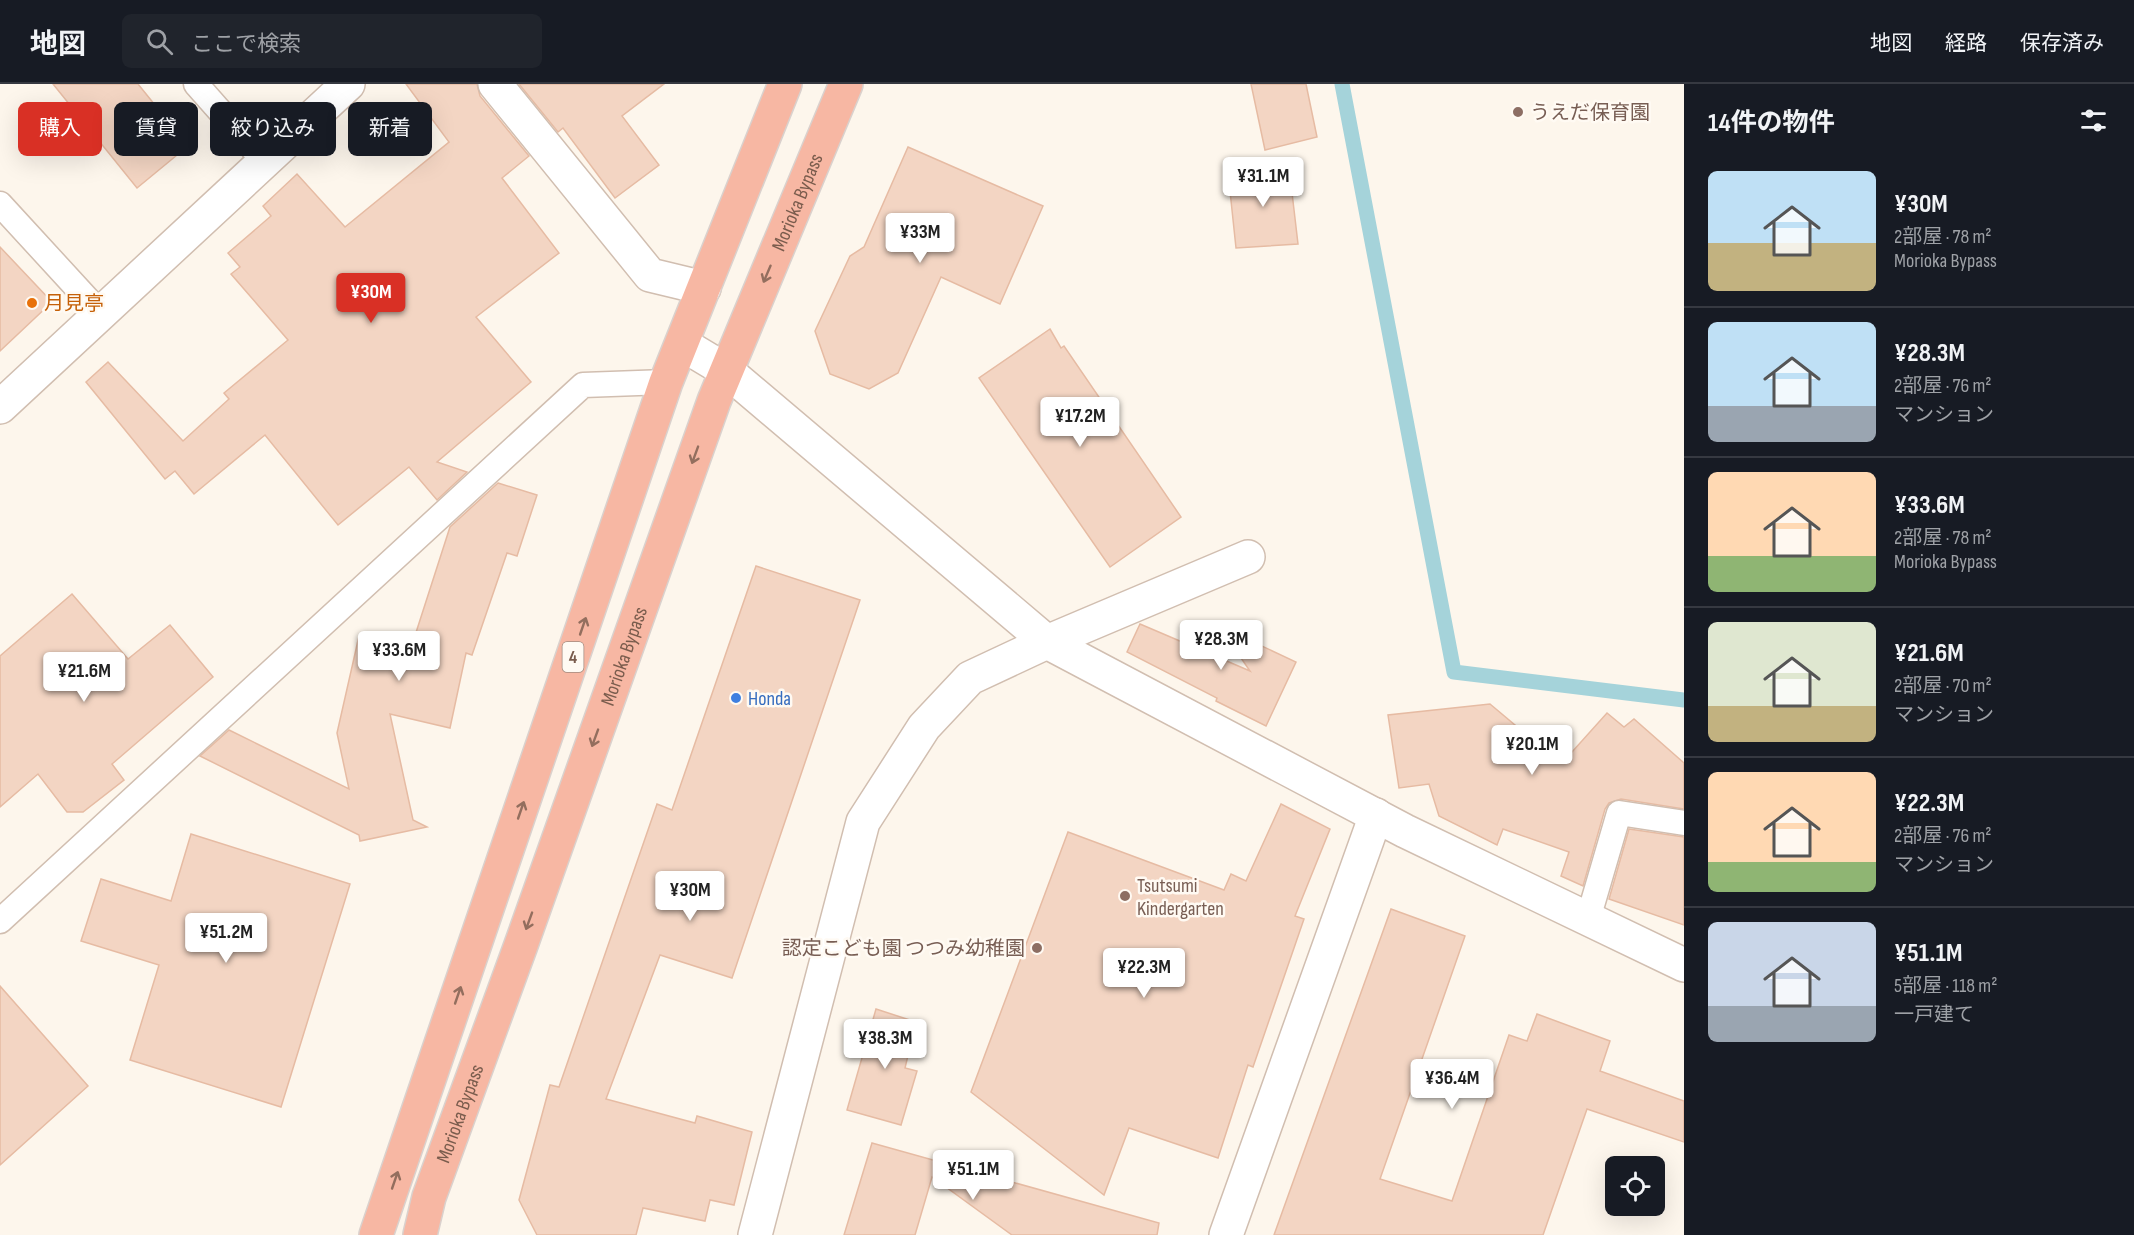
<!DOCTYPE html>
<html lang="ja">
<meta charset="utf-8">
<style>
body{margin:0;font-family:"Sofia Sans Condensed","Noto Sans JP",sans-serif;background:#20242c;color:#f1f3f6;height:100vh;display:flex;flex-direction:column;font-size:22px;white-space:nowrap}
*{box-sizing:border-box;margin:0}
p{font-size:20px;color:#9ea1a6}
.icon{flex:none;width:33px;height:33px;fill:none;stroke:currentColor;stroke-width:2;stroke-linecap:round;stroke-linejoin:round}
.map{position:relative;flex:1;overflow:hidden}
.drawer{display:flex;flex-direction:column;background:#171b24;width:450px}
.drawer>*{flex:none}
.hud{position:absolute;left:18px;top:18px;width:570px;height:54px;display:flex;gap:12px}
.fabs{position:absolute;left:1605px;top:1072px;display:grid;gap:12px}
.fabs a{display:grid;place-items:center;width:60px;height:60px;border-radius:9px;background:#171b24;box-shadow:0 6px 24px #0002;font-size:30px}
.price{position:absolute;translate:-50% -51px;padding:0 14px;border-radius:6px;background:#fff;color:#222;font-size:20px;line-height:39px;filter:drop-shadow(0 2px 3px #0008)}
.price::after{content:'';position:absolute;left:50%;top:36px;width:18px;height:14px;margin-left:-9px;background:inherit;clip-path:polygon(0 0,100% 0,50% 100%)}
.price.on{background:#d93025;color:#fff}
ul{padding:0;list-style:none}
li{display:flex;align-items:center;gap:18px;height:150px;padding:0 24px}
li+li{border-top:2px solid #363941}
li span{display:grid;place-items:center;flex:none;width:168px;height:120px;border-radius:9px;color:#555}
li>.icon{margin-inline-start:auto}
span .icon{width:72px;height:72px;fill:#fffc;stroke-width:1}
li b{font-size:26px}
h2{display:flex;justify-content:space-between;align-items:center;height:72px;padding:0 24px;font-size:26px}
.tag{padding:0 21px;border-radius:9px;background:#171b24;box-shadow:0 6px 24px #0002;font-size:21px;line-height:54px}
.tag.on{background:#d93025;color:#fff}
header{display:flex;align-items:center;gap:36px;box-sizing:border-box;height:84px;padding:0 30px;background:#171b24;border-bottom:2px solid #363941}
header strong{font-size:28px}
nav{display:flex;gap:33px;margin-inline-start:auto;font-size:21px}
.search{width:420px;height:54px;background:#20242c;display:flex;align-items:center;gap:15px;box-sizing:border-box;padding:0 21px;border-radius:9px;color:#9ea1a6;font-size:22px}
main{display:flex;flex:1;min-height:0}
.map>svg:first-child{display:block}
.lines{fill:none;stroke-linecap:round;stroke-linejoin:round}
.stream{stroke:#a5d3da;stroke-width:15}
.building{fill:#f3d5c3;stroke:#e6bba3;stroke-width:1.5}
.lane-casing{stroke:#d1beb0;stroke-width:27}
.street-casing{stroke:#d1beb0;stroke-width:36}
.highway-casing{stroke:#dad1cd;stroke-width:36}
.lane{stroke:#fff;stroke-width:24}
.street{stroke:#fff;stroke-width:33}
.highway{stroke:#f7b7a3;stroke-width:33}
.oneway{stroke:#936e5e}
.education-dot{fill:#8d6e63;stroke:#fffaf3;stroke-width:2}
.food-dot{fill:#e8710a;stroke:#fffaf3;stroke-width:2}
.shop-dot{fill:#3f7fe0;stroke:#fffaf3;stroke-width:2}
.labels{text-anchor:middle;stroke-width:5;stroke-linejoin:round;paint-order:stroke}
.shield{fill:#fffaf3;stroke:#a28b7f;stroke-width:1.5}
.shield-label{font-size:18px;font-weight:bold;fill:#7a5c4d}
.education-label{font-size:20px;fill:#785e54;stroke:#fffaf3;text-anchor:start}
.street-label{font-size:20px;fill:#7a5c4d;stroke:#fffaf3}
.food-label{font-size:20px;fill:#c56008;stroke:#fffaf3;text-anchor:start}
.shop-label{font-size:20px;fill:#366cbe;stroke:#fffaf3;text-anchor:start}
</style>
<header>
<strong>地図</strong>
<div class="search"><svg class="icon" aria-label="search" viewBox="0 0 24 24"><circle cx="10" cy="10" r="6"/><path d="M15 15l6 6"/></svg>ここで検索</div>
<nav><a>地図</a><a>経路</a><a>保存済み</a></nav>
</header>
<main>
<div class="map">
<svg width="1684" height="1151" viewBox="0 0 1684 1151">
<rect width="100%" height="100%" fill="#fdf6ec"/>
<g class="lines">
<!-- stream -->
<path class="stream" d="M 1342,0 L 1454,588 L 1684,616"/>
</g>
<!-- building -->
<g class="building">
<path d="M 53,0 L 138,0 L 188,62 L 137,104 Z"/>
<path d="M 406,0 L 477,0 L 480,12 L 529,72 L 502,94 L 559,169 L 476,233 L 531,298 L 437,378 L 467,388 L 437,416 L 409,383 L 338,441 L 265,351 L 194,410 L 175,387 L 165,395 L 86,298 L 108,278 L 183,357 L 229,315 L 224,309 L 288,256 L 231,190 L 240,183 L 228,169 L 271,132 L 263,122 L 297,90 L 345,143 L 449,58 Z"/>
<path d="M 519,0 L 664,0 L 622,32 L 659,81 L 615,114 L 563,44 L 558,48 Z"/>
<path d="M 1251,0 L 1306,0 L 1317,53 L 1265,66 Z"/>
<path d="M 908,63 L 1043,122 L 1000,220 L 941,193 L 898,289 L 869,305 L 830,290 L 815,247 L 850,172 L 864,163 Z"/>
<path d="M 1289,83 L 1298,160 L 1236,164 L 1228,88 Z"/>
<path d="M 0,163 L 52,218 L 0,267 Z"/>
<path d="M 1050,245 L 1061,264 L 1064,262 L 1181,433 L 1110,483 L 979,294 Z"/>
<path d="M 498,399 L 537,411 L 517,472 L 507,469 L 472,571 L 466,569 L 450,644 L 390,630 L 413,736 L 427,743 L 360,757 L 359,751 L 200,672 L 229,646 L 349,705 L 337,649 L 359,552 L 411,564 L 450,443 Z"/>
<path d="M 756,482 L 860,516 L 732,894 L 660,871 L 606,1015 L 695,1039 L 697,1032 L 752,1048 L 734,1121 L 710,1116 L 705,1137 L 643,1124 L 636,1151 L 537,1151 L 519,1116 L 550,1001 L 559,1003 L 657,720 L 672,726 Z"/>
<path d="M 72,510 L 128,575 L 170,541 L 213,593 L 112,680 L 124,696 L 83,728 L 67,728 L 38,690 L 0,723 L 0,572 Z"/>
<path d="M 1140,540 L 1250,587 L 1219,542 L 1296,578 L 1266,642 L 1216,617 L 1217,614 L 1127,568 Z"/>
<path d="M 1490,620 L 1534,657 L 1546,647 L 1572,668 L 1607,629 L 1624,643 L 1634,635 L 1684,679 L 1684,725 L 1621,715 L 1609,719 L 1605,725 L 1583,802 L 1561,792 L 1569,768 L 1503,745 L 1497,761 L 1439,732 L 1429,700 L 1399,704 L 1388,631 Z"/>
<path d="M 1281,720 L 1330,745 L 1295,832 L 1304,835 L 1253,983 L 1248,981 L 1218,1074 L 1129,1044 L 1104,1111 L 971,1008 L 1068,748 L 1224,806 L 1231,790 L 1246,797 Z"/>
<path d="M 1629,745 L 1684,753 L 1684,841 L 1609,815 Z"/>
<path d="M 191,750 L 350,800 L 281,1023 L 130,976 L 159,881 L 81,857 L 101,795 L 171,817 Z"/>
<path d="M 1391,825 L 1465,852 L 1380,1095 L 1452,1117 L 1509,951 L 1527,957 L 1537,930 L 1610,957 L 1600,987 L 1684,1017 L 1684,1058 L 1587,1025 L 1543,1151 L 1274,1151 Z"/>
<path d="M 0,902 L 88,1002 L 0,1081 Z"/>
<path d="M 876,925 L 916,938 L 905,984 L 917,987 L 901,1041 L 847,1026 Z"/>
<path d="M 872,1059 L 1159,1139 L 1157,1151 L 1012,1151 L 932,1093 L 915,1151 L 844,1151 Z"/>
</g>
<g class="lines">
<defs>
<g id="lane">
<path d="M 196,0 L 265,78"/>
<path d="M 0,120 L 101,230"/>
<path d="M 1588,835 L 1619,729 L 1684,739"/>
<path d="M 0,837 L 583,301 L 666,298"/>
</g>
<g id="street">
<path d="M 495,0 L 650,191 L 704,204"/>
<path d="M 682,260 L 727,287 L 1047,558 L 1405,747 L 1684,881"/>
<path d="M 0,323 L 348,0"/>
<path d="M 755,1151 L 863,738 L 924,643 L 970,594 L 1047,558 L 1248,473"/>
<path d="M 1226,1151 L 1376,731"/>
</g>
<g id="highway">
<path d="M 376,1151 L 666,298 L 785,0"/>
<path id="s1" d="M 420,1151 L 429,1113 L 521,861 L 714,317 L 846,0"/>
</g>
</defs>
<!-- lane casing -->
<use href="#lane" class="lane-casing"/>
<!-- street casing -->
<use href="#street" class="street-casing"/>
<!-- highway casing -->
<use href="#highway" class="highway-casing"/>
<!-- lane -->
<use href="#lane" class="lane"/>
<!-- street -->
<use href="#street" class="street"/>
<!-- highway -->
<use href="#highway" class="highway"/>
</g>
<!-- one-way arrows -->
<defs><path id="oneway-shaft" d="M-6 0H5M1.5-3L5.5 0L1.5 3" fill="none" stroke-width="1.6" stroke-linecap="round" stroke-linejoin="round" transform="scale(1.5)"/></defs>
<g class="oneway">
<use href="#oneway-shaft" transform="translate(767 190) rotate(113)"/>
<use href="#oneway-shaft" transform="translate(695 371) rotate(110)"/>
<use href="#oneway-shaft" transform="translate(583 542) rotate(-71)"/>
<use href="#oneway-shaft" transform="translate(595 654) rotate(110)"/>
<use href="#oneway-shaft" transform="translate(521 726) rotate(-71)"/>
<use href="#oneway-shaft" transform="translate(529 837) rotate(110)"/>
<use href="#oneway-shaft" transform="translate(458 911) rotate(-71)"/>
<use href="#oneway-shaft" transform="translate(395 1096) rotate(-71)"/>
</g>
<!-- markers -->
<g class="education-dot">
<circle cx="1518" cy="28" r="6"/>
<circle cx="1125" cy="812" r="6"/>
<circle cx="1037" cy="864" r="6"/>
</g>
<circle class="food-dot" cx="32" cy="219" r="6"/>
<circle class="shop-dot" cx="736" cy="614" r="6"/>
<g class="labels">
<!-- shield labels -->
<rect class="shield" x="562.5" y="558" width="21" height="30" rx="4.5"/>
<g class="shield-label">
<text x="573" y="579">4</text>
</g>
<!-- education labels -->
<g class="education-label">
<text x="1530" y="35">うえだ保育園</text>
<text x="1137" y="808">Tsutsumi<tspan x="1137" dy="23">Kindergarten</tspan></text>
<text x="1025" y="871" text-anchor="end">認定こども園 つつみ幼稚園</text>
</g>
<!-- street labels -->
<g class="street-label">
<text dy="7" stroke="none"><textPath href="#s1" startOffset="1100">Morioka Bypass</textPath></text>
<text dy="7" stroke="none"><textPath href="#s1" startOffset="614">Morioka Bypass</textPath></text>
<text dy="7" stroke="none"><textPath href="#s1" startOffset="128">Morioka Bypass</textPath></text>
</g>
<!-- food labels -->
<g class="food-label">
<text x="44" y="226">月見亭</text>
</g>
<!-- shop labels -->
<g class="shop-label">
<text x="748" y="621">Honda</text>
</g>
</g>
</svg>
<div class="fabs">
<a><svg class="icon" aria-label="locate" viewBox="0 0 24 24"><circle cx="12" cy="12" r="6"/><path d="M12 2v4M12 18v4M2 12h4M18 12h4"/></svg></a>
</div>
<b class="price" style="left:1263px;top:124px">¥31.1M</b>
<b class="price" style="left:920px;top:180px">¥33M</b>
<b class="price on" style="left:371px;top:240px">¥30M</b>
<b class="price" style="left:1080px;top:364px">¥17.2M</b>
<b class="price" style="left:1221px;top:587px">¥28.3M</b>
<b class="price" style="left:399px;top:598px">¥33.6M</b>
<b class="price" style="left:84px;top:619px">¥21.6M</b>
<b class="price" style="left:1532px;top:692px">¥20.1M</b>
<b class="price" style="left:690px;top:838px">¥30M</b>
<b class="price" style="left:226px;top:880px">¥51.2M</b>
<b class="price" style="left:1144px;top:915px">¥22.3M</b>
<b class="price" style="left:885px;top:986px">¥38.3M</b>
<b class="price" style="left:1452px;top:1026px">¥36.4M</b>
<b class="price" style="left:973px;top:1117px">¥51.1M</b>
<div class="hud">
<a class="tag on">購入</a>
<a class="tag">賃貸</a>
<a class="tag">絞り込み</a>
<a class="tag">新着</a>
</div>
</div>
<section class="drawer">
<h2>14件の物件<svg class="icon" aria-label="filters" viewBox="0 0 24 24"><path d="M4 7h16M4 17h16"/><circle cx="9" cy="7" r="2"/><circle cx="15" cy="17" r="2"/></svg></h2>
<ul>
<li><span style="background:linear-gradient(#bfe0f5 60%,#c2b280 0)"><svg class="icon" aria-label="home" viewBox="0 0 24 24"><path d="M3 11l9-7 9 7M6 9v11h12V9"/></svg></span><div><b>¥30M</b><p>2部屋 · 78 m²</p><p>Morioka Bypass</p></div></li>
<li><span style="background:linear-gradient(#bfe0f5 70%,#9aa5b1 0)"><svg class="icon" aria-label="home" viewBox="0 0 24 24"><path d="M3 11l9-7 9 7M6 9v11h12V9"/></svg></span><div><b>¥28.3M</b><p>2部屋 · 76 m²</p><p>マンション</p></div></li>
<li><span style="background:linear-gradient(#ffd9b3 70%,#8fb573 0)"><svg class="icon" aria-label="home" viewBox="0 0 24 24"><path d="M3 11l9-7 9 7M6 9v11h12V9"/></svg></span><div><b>¥33.6M</b><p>2部屋 · 78 m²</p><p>Morioka Bypass</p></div></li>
<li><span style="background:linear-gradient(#dfe7d0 70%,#c2b280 0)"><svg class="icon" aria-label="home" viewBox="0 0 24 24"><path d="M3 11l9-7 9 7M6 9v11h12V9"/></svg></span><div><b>¥21.6M</b><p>2部屋 · 70 m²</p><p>マンション</p></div></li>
<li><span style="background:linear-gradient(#ffd9b3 75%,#8fb573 0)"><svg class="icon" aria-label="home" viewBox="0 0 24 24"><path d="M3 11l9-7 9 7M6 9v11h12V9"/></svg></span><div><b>¥22.3M</b><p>2部屋 · 76 m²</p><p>マンション</p></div></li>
<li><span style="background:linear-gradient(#c9d6e8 70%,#9aa5b1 0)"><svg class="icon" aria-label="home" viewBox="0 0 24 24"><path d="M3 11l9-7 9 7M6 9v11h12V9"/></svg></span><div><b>¥51.1M</b><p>5部屋 · 118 m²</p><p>一戸建て</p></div></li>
</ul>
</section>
</main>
